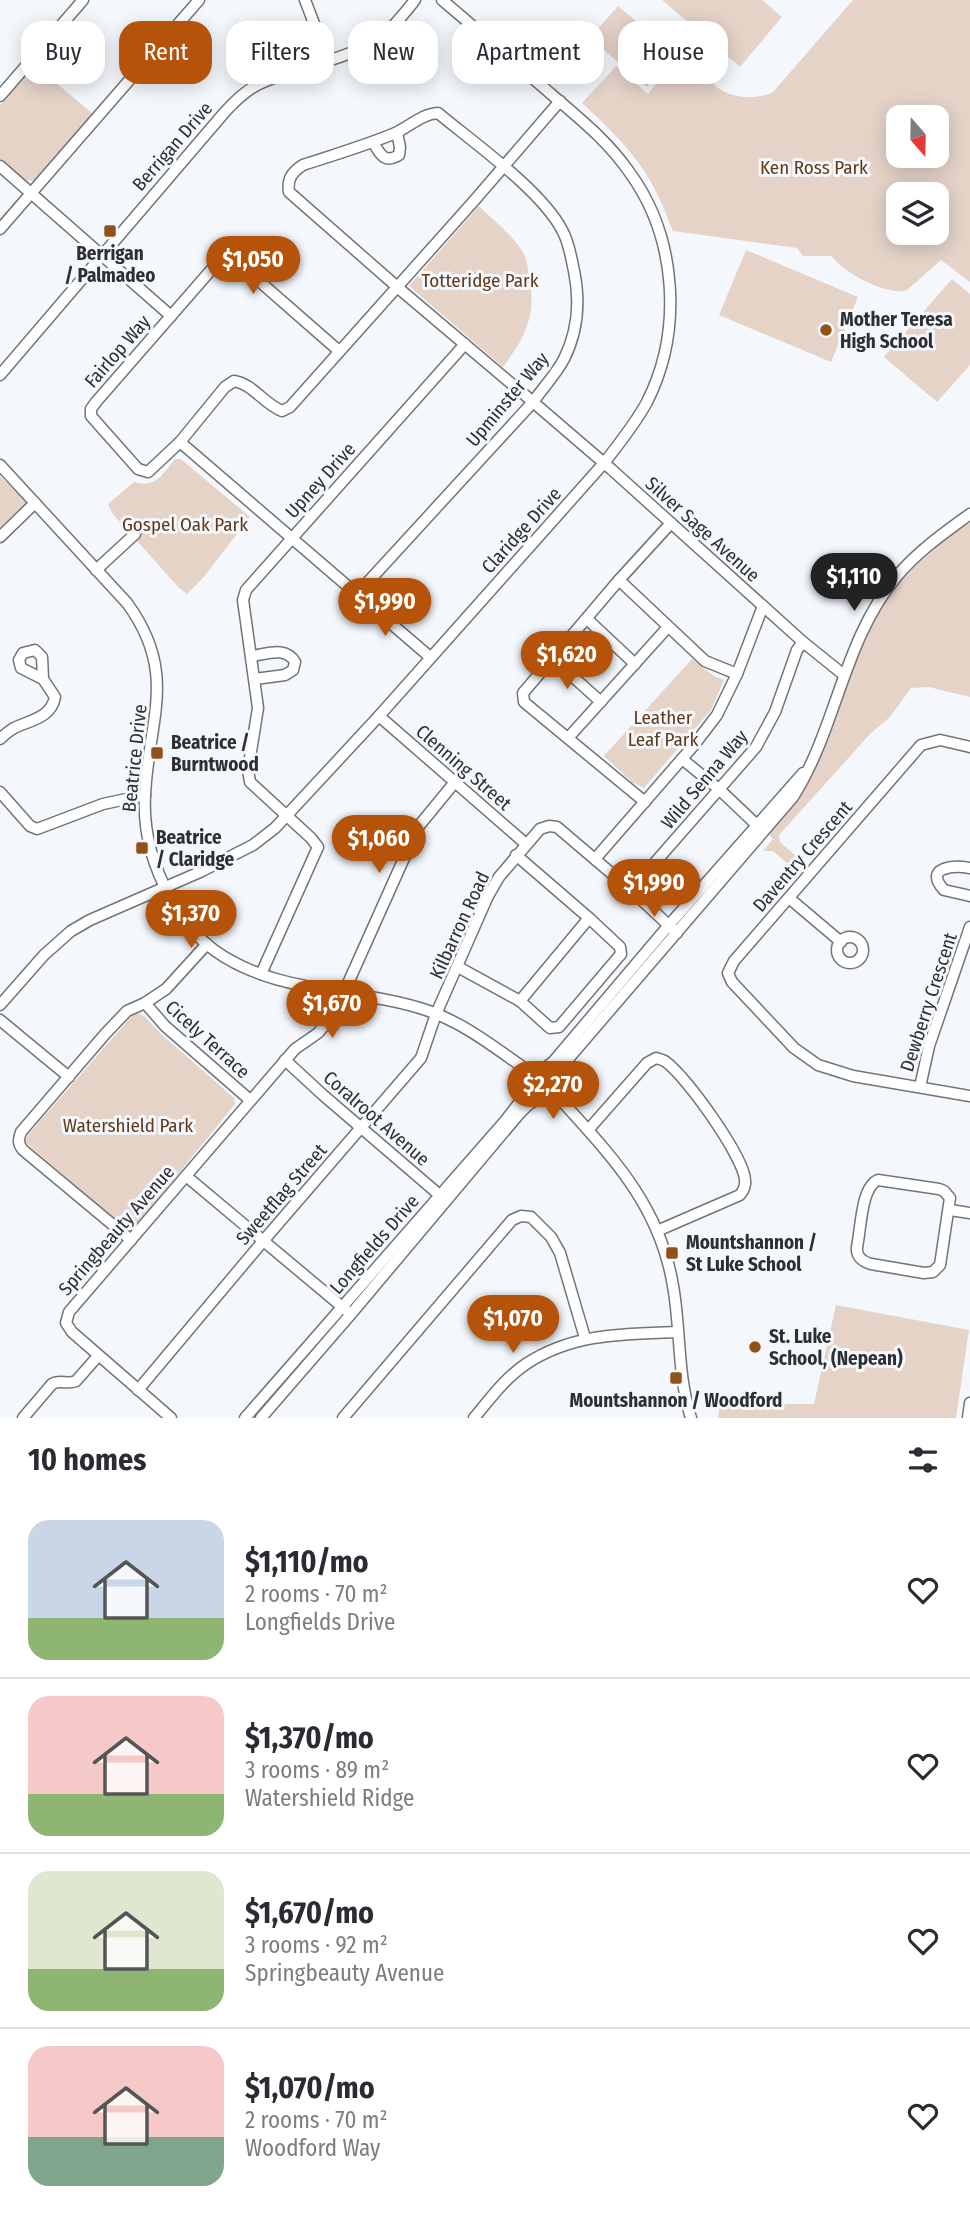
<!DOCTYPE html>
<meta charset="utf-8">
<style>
body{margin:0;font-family:"Fira Sans Condensed",sans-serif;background:#f2f2f3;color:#2b2b33;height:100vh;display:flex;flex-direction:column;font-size:26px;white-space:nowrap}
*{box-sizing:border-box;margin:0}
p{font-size:23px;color:#7c7c81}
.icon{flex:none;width:38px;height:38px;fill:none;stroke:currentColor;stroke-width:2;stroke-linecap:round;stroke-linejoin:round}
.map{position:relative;height:1418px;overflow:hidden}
.sheet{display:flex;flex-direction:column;background:#fff;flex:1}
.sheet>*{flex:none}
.hud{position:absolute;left:21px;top:21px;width:929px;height:63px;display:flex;gap:14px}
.needle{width:46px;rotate:160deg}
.tools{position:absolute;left:886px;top:105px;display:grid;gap:14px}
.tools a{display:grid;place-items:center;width:63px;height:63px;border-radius:14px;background:#fff;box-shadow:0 4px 18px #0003;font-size:35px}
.price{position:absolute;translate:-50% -60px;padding:0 16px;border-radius:24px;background:#b45309;color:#fff;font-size:23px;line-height:46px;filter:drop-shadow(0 2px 4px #0008)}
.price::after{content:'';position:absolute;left:50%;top:42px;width:21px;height:16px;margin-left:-10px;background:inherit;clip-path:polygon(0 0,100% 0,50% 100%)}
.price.active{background:#222;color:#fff}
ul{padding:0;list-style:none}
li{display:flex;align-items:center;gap:21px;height:175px;padding:0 28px}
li+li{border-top:2px solid #e1e1e2}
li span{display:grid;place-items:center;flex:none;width:196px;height:140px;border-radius:21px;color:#555}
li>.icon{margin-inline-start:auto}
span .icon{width:84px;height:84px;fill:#fffc;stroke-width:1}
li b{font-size:30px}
h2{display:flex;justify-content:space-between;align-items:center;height:84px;padding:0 28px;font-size:30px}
.pill{padding:0 24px;border-radius:21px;background:#fff;box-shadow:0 4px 18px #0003;font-size:24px;line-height:63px}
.pill.active{background:#b45309;color:#fff}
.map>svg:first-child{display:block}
.green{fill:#e5d3c8;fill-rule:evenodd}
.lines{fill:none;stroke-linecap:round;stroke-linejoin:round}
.minor-casing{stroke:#717579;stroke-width:13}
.minor{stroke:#fff;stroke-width:10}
.poi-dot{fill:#91521a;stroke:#f4f8fd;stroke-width:2.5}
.labels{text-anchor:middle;stroke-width:6;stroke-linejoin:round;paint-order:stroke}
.street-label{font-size:19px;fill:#2d2f31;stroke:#f4f8fd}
.park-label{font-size:19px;fill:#613a1b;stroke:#f4f8fd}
.poi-label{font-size:19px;font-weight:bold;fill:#2d2f31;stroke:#f4f8fd;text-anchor:start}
</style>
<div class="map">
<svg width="970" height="1418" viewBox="0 0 970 1418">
<rect width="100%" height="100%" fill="#f4f8fd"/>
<!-- green -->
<g class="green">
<path d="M 662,0 L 762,0 L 782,17 L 740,67 Z"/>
<path d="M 853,0 L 970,0 L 970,282 L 941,260 L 907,290 C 890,297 841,272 832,256 L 803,256 L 797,248 L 673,231 C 668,220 664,207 658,196 C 641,158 611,130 582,103 L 616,66 L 648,94 L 681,52 C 692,62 711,84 723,91 C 738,99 759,99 773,92 ZM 936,117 L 936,156 L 898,156 L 898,117 ZM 936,194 L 936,233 L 898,233 L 898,194 Z"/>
<path d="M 618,6 L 675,54 L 647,87 L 590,38 Z"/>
<path d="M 35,65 L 93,114 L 34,180 C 22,184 10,169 0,161 L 0,105 Z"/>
<path d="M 479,206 C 494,221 514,236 524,254 C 527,260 528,269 529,276 C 537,314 526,336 503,367 L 409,286 Z"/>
<path d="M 746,250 L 858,297 L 831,362 L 719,315 Z"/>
<path d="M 952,279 L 970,294 L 970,365 L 937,402 L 884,357 Z"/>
<path d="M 175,459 L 181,459 L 250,517 L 203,578 L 187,594 L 179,588 L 112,513 L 108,504 L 134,482 C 156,488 162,475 175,459 Z"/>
<path d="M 0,476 L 27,502 L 0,529 Z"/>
<path d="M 970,523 L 970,697 L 929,687 L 911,688 L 890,717 L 871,733 L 779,835 L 780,842 L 802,861 L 805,861 L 795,873 L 795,870 L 773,851 L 763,851 L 773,839 L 769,834 C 778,823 788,812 796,801 C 807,784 813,760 821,742 C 854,660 884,563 970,523 Z"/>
<path d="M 692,659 L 714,676 L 724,680 L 711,710 L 644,788 L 633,783 L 604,756 Z"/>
<path d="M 137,1013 L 144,1016 L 161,1034 L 234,1098 L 235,1104 L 135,1227 L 124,1227 L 25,1142 L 27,1136 L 131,1017 Z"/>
<path d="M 836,1305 L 969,1330 L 956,1418 L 718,1418 L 720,1404 L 814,1404 Z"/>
</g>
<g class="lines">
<defs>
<g id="minor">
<path d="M 305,0 L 328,60"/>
<path d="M 0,96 L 83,0"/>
<path d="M 373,142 C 380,154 384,164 399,155 L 400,147 L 397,133"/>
<path d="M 0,166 L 171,316"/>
<path d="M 0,229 L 199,0"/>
<path d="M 339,351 L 235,260 L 228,258 L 218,262 L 96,402 L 91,409 L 91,416 L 138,469 L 148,472 L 180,442 L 225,387 L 234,381 C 253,384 264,404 282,411 L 290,407 L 473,202 L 560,101"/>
<path d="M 0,375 L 224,113 C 233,103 244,92 257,85 C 294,67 337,63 373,42 C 390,32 403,15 415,0"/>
<path d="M 180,442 L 430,657"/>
<path d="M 0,465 L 127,603 C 179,674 148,720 145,796 C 143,831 153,866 170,897 C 181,917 195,936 214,950 C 276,995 356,987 426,1010 C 465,1023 496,1049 530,1072"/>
<path d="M 0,537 L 35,503"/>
<path d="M 96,570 L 135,534"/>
<path d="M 619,580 L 705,661 L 737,674"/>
<path d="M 357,594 L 533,402 C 543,388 556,374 564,359 C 578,331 580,300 574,271 C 571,257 569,242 562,230 C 541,190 474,143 438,113 C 421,114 408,128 393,134 C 364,146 333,155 303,165 C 292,172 287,179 289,192 L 403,292 L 526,396 L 533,402 L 611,469 L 803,642 L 844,675"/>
<path d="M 587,619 L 635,664"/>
<path d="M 252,656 C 267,654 286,646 295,662 L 293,670 L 285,675 L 255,679"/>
<path d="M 552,658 L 601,702"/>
<path d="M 379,716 L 526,844"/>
<path d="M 568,738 L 668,627"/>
<path d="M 0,739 C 4,735 9,731 14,728 C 31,720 51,718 55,697 L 43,679 L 42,657 L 35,650 L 23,653 L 19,660 L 21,668 L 43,679"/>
<path d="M 970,747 L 940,740 L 921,745 L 734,961 L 728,973 L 732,982 L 794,1048 L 818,1065 L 853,1076 L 970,1096"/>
<path d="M 682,759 L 720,790 L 760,828"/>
<path d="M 0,792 L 30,826 L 37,829 L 103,804 L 145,795"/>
<path d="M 645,802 L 530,707 L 524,702 L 523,693 L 619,580 L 671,523"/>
<path d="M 595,859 L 694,745 L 717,715 L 737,674 L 763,606"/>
<path d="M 970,868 C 954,865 923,867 944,890 L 970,896"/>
<path d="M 631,890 L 756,747 L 775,712 L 797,650 L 803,642"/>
<path d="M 789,898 L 841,942"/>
<circle cx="850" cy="950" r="13"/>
<path d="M 458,967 L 520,1001 L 550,1028 L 559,1027 L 621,954 L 620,947 L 589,918 L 516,855"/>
<path d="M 261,974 L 318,847 L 311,838 L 250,782 L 248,770 L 258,708 L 243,600 L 246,590 L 465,344"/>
<path d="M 520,1001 L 589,918"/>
<path d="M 145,1003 L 165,1026 L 250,1100"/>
<path d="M 0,1005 L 44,955 L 71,931 L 90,920 L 200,872 L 253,845 L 275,828 L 379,716 L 604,463 C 619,444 635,424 647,402 C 683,331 677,238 630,173 C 607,140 581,120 551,94 C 515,63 479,31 442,0"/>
<path d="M 0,1020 L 69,1077"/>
<path d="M 285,1060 L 323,1095 L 443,1198"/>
<path d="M 540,1071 L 553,1062 L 669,925 L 803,773"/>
<path d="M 551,1079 L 793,797 C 837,728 843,640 897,576 C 918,551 944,533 970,514"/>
<path d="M 920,1087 L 929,1046 L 970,927"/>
<path d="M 551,1089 C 605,1150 659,1200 673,1286 C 681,1330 677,1374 691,1418"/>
<path d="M 589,1129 L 647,1063 L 656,1058 C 659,1059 664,1060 666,1062 C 686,1076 744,1157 745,1180 C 746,1186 744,1190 740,1195 L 657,1231"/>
<path d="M 186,1176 L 346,1310"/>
<path d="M 878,1180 L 939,1189 L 944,1191 L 950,1198 L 940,1265 L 933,1272 L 924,1273 L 871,1264 C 862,1261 856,1257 857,1247 C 861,1229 861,1187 878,1180 Z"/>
<path d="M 950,1210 L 970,1213"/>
<path d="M 131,1240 L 23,1150 C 18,1144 18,1140 21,1132 L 106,1033 L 127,1011 L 145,1003 L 166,989 L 207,944"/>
<path d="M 138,1390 L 264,1240 L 421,1058 L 436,1014 L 488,896 L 499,877 L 540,829 L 549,826 L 557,827 L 631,890 L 677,933"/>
<path d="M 23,1418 L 52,1384 C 60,1379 68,1385 76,1381 L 98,1356"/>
<path d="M 171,1418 L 72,1332 L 66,1323 L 69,1312 L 295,1049 L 318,1033 L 328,1021 L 349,981 L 418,827 L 455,782"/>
<path d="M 245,1418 L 505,1121 L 519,1103 L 524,1090"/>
<path d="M 261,1418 L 351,1314 L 519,1114 L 529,1104 L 548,1094 C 555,1082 549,1073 537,1070 L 527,1075 L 523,1086 L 529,1097 L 537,1099"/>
<path d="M 343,1418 L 512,1220 L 521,1216 L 531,1217 L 551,1237 L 560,1253 L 585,1338"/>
<path d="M 474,1418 C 490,1399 505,1378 526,1364 C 573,1333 624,1334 677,1332"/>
<path d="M 968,1418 L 970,1403"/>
</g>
</defs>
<!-- minor casing -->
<use href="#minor" class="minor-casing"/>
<!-- minor -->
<use href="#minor" class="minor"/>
</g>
<!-- markers -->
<g class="poi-dot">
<rect x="103" y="224" width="14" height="14" rx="3.5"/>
<circle cx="826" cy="330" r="7"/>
<rect x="150" y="746" width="14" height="14" rx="3.5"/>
<rect x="135" y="841" width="14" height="14" rx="3.5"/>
<rect x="665" y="1246" width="14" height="14" rx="3.5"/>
<circle cx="755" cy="1347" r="7"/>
<rect x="669" y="1371" width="14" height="14" rx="3.5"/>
</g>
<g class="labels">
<!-- street labels -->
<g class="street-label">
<text transform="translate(172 146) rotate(-49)" y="7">Berrigan Drive</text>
<text transform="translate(117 351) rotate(-49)" y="7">Fairlop Way</text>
<text transform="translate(507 399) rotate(-50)" y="7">Upminster Way</text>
<text transform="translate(320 480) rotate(-48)" y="7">Upney Drive</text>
<text transform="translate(703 529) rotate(42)" y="7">Silver Sage Avenue</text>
<text transform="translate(521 530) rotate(-48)" y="7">Claridge Drive</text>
<text transform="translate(134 758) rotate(-84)" y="7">Beatrice Drive</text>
<text transform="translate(464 767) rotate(41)" y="7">Clenning Street</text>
<text transform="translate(704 779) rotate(-50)" y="7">Wild Senna Way</text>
<text transform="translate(802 856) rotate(-49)" y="7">Daventry Crescent</text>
<text transform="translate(459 925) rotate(-65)" y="7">Kilbarron Road</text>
<text transform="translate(928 1002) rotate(-72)" y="7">Dewberry Crescent</text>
<text transform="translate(208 1039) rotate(42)" y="7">Cicely Terrace</text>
<text transform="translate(377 1118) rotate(41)" y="7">Coralroot Avenue</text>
<text transform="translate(281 1194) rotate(-49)" y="7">Sweetflag Street</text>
<text transform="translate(116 1230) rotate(-49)" y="7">Springbeauty Avenue</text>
<text transform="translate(374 1244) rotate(-49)" y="7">Longfields Drive</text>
</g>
<!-- park labels -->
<g class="park-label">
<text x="814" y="174">Ken Ross Park</text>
<text x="480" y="287">Totteridge Park</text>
<text x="185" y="531">Gospel Oak Park</text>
<text x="663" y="724">Leather<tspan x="663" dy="22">Leaf Park</tspan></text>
<text x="128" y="1132">Watershield Park</text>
</g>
<!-- poi labels -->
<g class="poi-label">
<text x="110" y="260" text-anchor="middle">Berrigan<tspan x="110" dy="22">/ Palmadeo</tspan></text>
<text x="840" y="326">Mother Teresa<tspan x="840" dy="22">High School</tspan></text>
<text x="171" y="749">Beatrice /<tspan x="171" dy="22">Burntwood</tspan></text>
<text x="156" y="844">Beatrice<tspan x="156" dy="22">/ Claridge</tspan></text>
<text x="686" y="1249">Mountshannon /<tspan x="686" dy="22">St Luke School</tspan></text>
<text x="769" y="1343">St. Luke<tspan x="769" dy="22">School, (Nepean)</tspan></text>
<text x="676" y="1407" text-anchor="middle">Mountshannon / Woodford</text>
</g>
</g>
</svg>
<div class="tools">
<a><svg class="needle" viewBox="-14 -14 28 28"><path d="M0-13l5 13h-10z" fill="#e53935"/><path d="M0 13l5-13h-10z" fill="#7c7c81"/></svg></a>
<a><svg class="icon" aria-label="layers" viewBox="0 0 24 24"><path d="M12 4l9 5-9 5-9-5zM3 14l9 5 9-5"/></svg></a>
</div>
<b class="price" style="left:253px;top:296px">$1,050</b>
<b class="price active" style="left:854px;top:613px">$1,110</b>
<b class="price" style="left:385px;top:638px">$1,990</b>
<b class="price" style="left:567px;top:691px">$1,620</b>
<b class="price" style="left:379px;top:875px">$1,060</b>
<b class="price" style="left:654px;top:919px">$1,990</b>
<b class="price" style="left:191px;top:950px">$1,370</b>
<b class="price" style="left:332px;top:1040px">$1,670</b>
<b class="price" style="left:553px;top:1121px">$2,270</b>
<b class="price" style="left:513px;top:1355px">$1,070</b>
<div class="hud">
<a class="pill">Buy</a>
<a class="pill active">Rent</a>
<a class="pill">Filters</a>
<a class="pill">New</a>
<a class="pill">Apartment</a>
<a class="pill">House</a>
</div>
</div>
<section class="sheet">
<h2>10 homes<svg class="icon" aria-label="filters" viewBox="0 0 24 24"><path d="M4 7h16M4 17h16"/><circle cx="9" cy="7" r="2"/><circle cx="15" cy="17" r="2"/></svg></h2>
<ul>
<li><span style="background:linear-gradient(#c9d6e8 70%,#8fb573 0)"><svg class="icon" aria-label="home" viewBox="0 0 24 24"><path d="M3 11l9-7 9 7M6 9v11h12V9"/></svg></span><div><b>$1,110/mo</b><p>2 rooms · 70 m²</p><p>Longfields Drive</p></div><svg class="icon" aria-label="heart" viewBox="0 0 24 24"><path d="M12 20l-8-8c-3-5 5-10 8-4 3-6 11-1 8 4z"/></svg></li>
<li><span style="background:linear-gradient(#f6c9c9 70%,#8fb573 0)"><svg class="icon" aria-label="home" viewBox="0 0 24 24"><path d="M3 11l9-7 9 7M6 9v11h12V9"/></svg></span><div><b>$1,370/mo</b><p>3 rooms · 89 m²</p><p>Watershield Ridge</p></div><svg class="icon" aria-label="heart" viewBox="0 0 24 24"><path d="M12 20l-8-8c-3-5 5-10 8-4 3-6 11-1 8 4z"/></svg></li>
<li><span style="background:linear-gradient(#dfe7d0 70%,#8fb573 0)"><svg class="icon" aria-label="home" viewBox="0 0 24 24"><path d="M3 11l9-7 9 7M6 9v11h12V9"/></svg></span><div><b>$1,670/mo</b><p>3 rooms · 92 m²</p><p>Springbeauty Avenue</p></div><svg class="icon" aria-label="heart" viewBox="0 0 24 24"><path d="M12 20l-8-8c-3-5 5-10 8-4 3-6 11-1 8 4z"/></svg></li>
<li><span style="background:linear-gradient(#f6c9c9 65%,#7fa58c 0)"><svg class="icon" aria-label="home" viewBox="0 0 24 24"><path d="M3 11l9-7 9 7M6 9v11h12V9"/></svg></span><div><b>$1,070/mo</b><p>2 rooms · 70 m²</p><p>Woodford Way</p></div><svg class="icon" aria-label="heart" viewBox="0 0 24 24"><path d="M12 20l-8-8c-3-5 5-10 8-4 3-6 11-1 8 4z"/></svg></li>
</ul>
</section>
